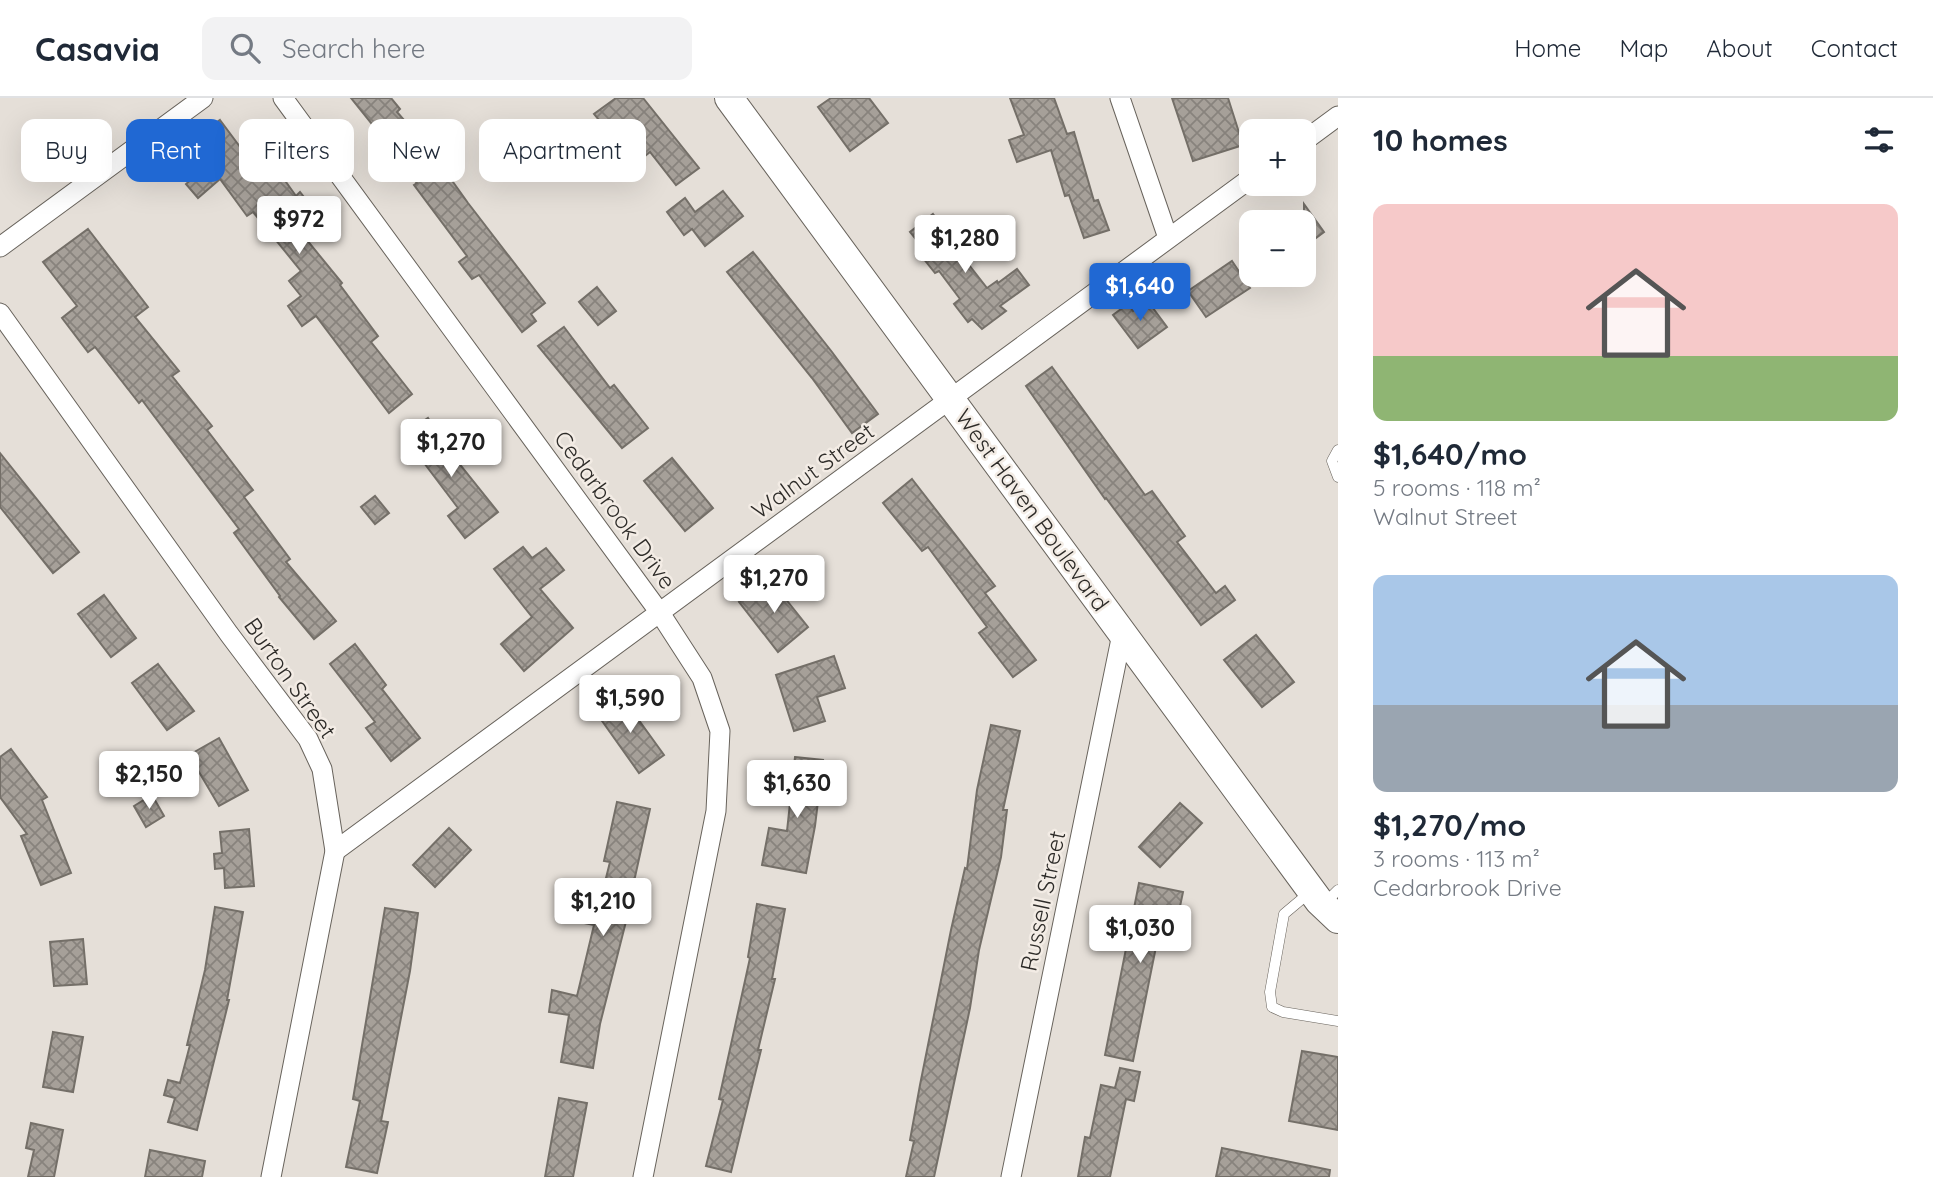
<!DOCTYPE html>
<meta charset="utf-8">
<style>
body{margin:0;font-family:Quicksand,sans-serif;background:#f2f2f3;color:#1f2937;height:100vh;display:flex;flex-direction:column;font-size:26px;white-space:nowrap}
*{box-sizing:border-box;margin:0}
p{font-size:23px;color:#747a83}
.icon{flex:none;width:38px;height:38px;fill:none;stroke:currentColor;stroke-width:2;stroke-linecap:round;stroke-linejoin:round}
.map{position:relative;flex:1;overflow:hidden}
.side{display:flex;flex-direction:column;background:#fff;width:595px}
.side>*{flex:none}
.top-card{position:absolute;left:21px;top:21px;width:665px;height:63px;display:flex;gap:14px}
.controls{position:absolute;left:1239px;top:21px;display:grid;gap:14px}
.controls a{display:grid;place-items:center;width:77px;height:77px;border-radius:14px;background:#fff;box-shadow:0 7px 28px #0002;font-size:35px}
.price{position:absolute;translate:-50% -60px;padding:0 16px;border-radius:7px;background:#fff;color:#222;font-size:23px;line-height:46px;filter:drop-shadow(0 2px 4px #0008)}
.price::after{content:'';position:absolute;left:50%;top:42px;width:21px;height:16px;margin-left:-10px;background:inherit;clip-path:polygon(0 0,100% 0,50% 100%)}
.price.selected{background:#2068d3;color:#fff}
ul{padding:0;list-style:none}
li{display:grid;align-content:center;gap:14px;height:371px;padding:0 35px}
li span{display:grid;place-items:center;height:217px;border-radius:14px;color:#555}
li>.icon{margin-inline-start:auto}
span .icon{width:126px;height:126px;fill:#fffc;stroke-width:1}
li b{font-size:30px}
h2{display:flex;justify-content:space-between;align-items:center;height:84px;padding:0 35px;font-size:30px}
.tag{padding:0 24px;border-radius:14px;background:#fff;box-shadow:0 7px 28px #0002;font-size:24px;line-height:63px}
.tag.selected{background:#2068d3;color:#fff}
header{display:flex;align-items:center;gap:42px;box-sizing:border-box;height:98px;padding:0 35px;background:#fff;border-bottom:2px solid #e0e1e3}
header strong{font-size:33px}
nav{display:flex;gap:38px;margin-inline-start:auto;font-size:24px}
.search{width:490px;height:63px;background:#f2f2f3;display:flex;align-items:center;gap:18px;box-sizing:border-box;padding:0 24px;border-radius:14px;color:#747a83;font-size:26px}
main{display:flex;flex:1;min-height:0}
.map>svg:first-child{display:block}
.building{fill:url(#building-cross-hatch);stroke:#746f68;stroke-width:2}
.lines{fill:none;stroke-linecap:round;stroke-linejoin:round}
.lane-casing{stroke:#68635c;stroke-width:11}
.street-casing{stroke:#68635c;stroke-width:21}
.secondary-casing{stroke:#68635c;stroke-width:30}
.lane{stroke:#fff;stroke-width:10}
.street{stroke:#fff;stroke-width:19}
.secondary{stroke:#fff;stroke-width:28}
.labels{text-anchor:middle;stroke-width:5;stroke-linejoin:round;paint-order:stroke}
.street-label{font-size:23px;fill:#2e2c29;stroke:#f3ece5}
</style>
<header>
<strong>Casavia</strong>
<div class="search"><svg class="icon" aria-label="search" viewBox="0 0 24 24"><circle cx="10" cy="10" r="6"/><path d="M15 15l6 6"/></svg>Search here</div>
<nav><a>Home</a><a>Map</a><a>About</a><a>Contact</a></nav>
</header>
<main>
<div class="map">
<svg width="1338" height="1079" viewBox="0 0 1338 1079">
<defs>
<pattern id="building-cross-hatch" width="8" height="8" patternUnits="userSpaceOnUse" patternTransform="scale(1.75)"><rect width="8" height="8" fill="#a6a099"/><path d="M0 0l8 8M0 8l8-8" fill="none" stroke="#88837d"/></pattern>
</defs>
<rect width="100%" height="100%" fill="#e5dfd8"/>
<!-- building -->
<g class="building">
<path d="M 351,0 L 391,0 L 400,11 L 397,14 L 431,53 L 468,105 L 545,205 L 531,216 L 536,223 L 522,234 L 479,177 L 472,181 L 459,164 L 467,158 L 414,87 L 417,85 L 381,43 L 384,41 Z"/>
<path d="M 616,0 L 643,0 L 699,70 L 676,87 L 650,54 L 635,66 L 594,16 Z"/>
<path d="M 831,0 L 869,0 L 888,25 L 850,53 L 818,9 Z"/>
<path d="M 1010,0 L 1054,0 L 1067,36 L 1074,34 L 1094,103 L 1098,102 L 1109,132 L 1084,140 L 1069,97 L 1065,98 L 1051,52 L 1017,64 L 1009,42 L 1024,37 Z"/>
<path d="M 1172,0 L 1228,0 L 1243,47 L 1193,63 Z"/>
<path d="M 220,22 L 258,73 L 271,63 L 296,98 L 300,94 L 325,126 L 306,141 L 342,185 L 340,187 L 378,238 L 371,244 L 412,296 L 389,315 L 316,218 L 302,228 L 288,208 L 301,198 L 289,183 L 301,173 L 253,114 L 247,118 L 220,81 L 198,100 L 186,86 L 213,63 L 195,40 Z"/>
<path d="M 723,93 L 743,118 L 705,148 L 692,131 L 684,137 L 667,114 L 685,100 L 695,114 Z"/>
<path d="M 1304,106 L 1324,134 L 1304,149 Z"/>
<path d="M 933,116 L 969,161 L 966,163 L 987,190 L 997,183 L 998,185 L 1017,171 L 1029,187 L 1000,208 L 1006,213 L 982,231 L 972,221 L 968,224 L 954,206 L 960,201 L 939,173 L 935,175 L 923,160 L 928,156 L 910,134 Z"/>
<path d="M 88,131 L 148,209 L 135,219 L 179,273 L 172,278 L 212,328 L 207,332 L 253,392 L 244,399 L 290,461 L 286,464 L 336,523 L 314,541 L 279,499 L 280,498 L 234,435 L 239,431 L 142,302 L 139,305 L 95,249 L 88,254 L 62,220 L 77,208 L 43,164 Z"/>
<path d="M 753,154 L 832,254 L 878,316 L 852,335 L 812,280 L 727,174 Z"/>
<path d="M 1232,163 L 1250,190 L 1206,219 L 1188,193 Z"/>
<path d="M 597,189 L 616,213 L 598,227 L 579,204 Z"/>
<path d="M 1147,202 L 1167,229 L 1138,250 L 1113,217 L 1128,206 L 1133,213 Z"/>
<path d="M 564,229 L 610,290 L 614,287 L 648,330 L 622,350 L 538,248 Z"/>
<path d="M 1052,269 L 1145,397 L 1152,393 L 1185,438 L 1177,444 L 1216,495 L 1225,488 L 1235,502 L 1201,527 L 1106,400 L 1105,401 L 1026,288 Z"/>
<path d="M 428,320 L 457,363 L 498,414 L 465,440 L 448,418 L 458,410 L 403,337 Z"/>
<path d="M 0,355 L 79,454 L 53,475 L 0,409 Z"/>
<path d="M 672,360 L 713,410 L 685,433 L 644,383 Z"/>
<path d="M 912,381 L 995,488 L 985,495 L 1036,562 L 1013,579 L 979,535 L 987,529 L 928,449 L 922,453 L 883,405 Z"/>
<path d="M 375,398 L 389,415 L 375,426 L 361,409 Z"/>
<path d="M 523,449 L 532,460 L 546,450 L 564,472 L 540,491 L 573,530 L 524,573 L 501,546 L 532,519 L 494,471 Z"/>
<path d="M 769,480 L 808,529 L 778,554 L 739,504 Z"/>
<path d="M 104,497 L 136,540 L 111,559 L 78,516 Z"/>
<path d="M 1256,537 L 1294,584 L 1262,609 L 1224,562 Z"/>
<path d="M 355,546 L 386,587 L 382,591 L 420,640 L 391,663 L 366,630 L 375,624 L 330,566 Z"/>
<path d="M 834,558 L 845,590 L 817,599 L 825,623 L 794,633 L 776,577 Z"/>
<path d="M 158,566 L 194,613 L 167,632 L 132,585 Z"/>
<path d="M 614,599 L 627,618 L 633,614 L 664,657 L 639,675 L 595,613 Z"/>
<path d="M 991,627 L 1020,633 L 1003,712 L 1007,712 L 1001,759 L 979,852 L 970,910 L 934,1079 L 906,1079 L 914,1043 L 910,1042 L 920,987 L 951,832 L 965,770 L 967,771 L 977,692 Z"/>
<path d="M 219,640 L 248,692 L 219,708 L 189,657 Z"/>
<path d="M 11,651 L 47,699 L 42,702 L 71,775 L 41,787 L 21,738 L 27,736 L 0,699 L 0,659 Z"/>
<path d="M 795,659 L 823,662 L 815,728 L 806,775 L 762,767 L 769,730 L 787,733 Z"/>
<path d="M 152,697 L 164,718 L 146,729 L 134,708 Z"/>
<path d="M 617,704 L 650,711 L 633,788 L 635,788 L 600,926 L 593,970 L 561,964 L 569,917 L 549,914 L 552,892 L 577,898 L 594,827 L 584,825 L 589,806 L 599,808 L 610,764 L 604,763 Z"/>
<path d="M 1180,705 L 1202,725 L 1160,769 L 1139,749 Z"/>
<path d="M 449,730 L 471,752 L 435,789 L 413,767 Z"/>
<path d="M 249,731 L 254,788 L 225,790 L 224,770 L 215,771 L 214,756 L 222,755 L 220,734 Z"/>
<path d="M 1139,785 L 1183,794 L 1174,837 L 1159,834 L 1133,963 L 1105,957 Z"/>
<path d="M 757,806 L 785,811 L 772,881 L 775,881 L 758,952 L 761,952 L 731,1074 L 706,1068 L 723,1002 L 719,1001 L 750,860 L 748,859 Z"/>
<path d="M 215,809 L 243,814 L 227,902 L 229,902 L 197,1032 L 168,1024 L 175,1000 L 164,997 L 168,982 L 180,985 L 190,947 L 187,947 L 205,872 Z"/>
<path d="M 385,810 L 418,815 L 410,873 L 381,1023 L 388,1024 L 377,1075 L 346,1069 L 360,1003 L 353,1001 Z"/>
<path d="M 83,841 L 87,886 L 54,888 L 50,844 Z"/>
<path d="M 53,934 L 83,939 L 73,994 L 43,989 Z"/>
<path d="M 1302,953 L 1338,959 L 1338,1032 L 1289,1023 Z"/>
<path d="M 1120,970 L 1140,974 L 1134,1003 L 1126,1001 L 1110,1079 L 1078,1079 L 1085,1039 L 1090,1040 L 1101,987 L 1115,990 Z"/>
<path d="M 559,1000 L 587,1005 L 573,1079 L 545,1079 Z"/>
<path d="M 31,1025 L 63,1032 L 54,1079 L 28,1079 L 34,1052 L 26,1050 Z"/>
<path d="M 1222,1050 L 1330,1072 L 1329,1079 L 1216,1079 Z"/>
<path d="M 150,1052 L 205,1063 L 202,1079 L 145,1079 Z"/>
</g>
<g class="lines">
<defs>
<g id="lane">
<path d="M 1338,352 L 1332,363 L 1338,379"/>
<path d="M 1309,795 L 1284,816 L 1270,894 L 1272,909 L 1283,914 L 1338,923"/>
<path d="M 1324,806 L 1338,792"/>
</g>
<g id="street">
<path d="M 283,0 L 660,515 L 702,580 L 720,633 L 716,713 L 643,1079"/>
<path d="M 1120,0 L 1168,140"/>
<path d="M 1304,43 L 1338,18"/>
<path d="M 0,149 L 203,0"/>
<path d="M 0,215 L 229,536 L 308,641 L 322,671 L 335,753 L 271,1079"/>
<path d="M 335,753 L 1251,80"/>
<path d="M 1011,1079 L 1122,536"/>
</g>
<path id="secondary" d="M 729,0 L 1319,803 L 1338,821"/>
</defs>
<!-- lane casing -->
<use href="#lane" class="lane-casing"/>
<!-- street casing -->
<use href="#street" class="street-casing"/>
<!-- secondary casing -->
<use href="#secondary" class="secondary-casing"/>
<!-- lane -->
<use href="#lane" class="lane"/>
<!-- street -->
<use href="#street" class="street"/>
<!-- secondary -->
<use href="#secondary" class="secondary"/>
</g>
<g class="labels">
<!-- street labels -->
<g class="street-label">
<text transform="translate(813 373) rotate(-36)" y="8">Walnut Street</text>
<text transform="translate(615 412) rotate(54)" y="8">Cedarbrook Drive</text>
<text transform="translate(1032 412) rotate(54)" y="8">West Haven Boulevard</text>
<text transform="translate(290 580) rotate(55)" y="8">Burton Street</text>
<text transform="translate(1043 803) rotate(-78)" y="8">Russell Street</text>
</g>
</g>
</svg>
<div class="controls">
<a>+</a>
<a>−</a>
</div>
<b class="price" style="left:299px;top:158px">$972</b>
<b class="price" style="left:965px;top:177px">$1,280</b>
<b class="price selected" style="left:1140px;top:225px">$1,640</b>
<b class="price" style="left:451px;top:381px">$1,270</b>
<b class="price" style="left:774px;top:517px">$1,270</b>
<b class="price" style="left:630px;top:637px">$1,590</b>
<b class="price" style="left:149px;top:713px">$2,150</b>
<b class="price" style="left:797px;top:722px">$1,630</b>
<b class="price" style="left:603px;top:840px">$1,210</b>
<b class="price" style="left:1140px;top:867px">$1,030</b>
<div class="top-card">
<a class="tag">Buy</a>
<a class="tag selected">Rent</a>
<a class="tag">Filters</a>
<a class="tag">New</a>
<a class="tag">Apartment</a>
</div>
</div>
<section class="side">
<h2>10 homes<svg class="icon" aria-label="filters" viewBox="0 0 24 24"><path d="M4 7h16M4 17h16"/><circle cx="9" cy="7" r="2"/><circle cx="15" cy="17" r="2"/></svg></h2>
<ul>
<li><span style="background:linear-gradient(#f6c9c9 70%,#8fb573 0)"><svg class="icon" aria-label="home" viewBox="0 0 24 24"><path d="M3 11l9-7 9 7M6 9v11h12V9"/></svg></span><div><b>$1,640/mo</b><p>5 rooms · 118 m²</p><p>Walnut Street</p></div></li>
<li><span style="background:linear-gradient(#a9c7e8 60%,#9aa5b1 0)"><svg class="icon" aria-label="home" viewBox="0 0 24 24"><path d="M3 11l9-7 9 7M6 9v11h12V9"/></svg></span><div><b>$1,270/mo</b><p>3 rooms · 113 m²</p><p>Cedarbrook Drive</p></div></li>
</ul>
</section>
</main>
